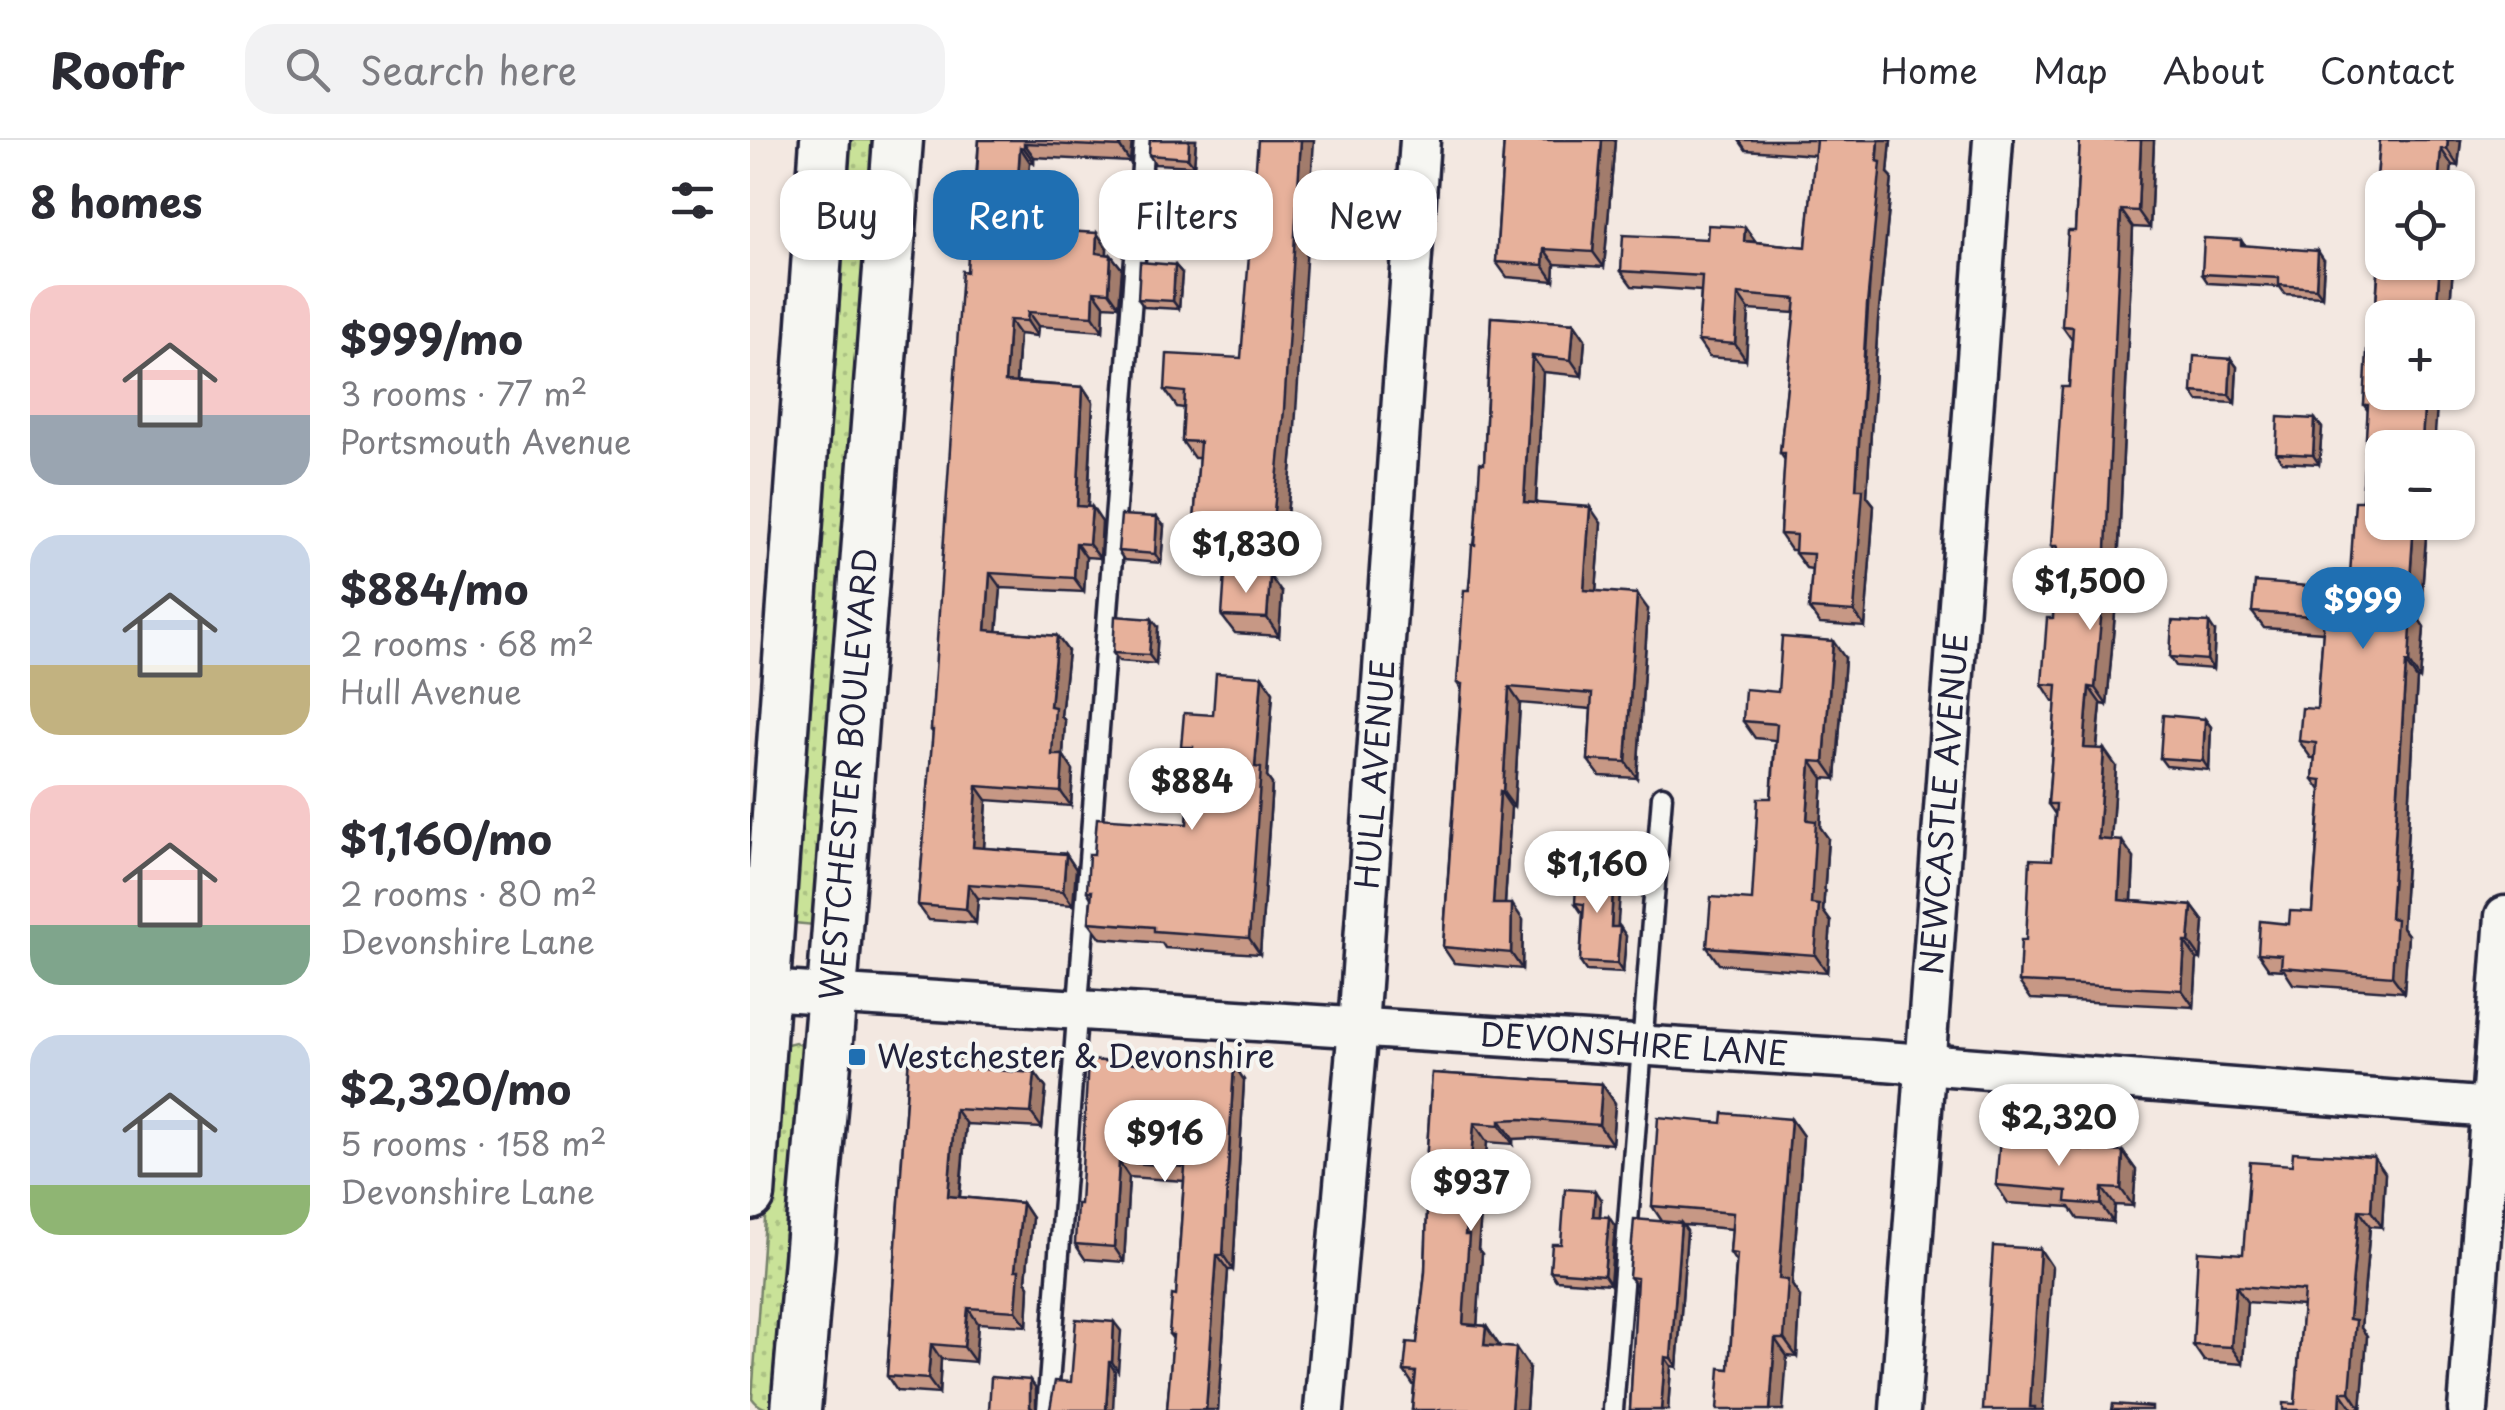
<!DOCTYPE html>
<meta charset="utf-8">
<style>
body{margin:0;font-family:"Playpen Sans",sans-serif;background:#f2f2f3;color:#2b2b33;height:100vh;display:flex;flex-direction:column;font-size:38px;white-space:nowrap}
*{box-sizing:border-box;margin:0}
p{font-size:32px;color:#7c7c81}
.icon{flex:none;width:55px;height:55px;fill:none;stroke:currentColor;stroke-width:2;stroke-linecap:round;stroke-linejoin:round}
.map{position:relative;flex:1;overflow:hidden}
.sheet{display:flex;flex-direction:column;background:#fff;width:750px}
.sheet>*{flex:none}
.guide{position:absolute;left:30px;top:30px;width:950px;height:90px;display:flex;gap:20px}
.controls{position:absolute;left:1615px;top:30px;display:grid;gap:20px}
.controls a{display:grid;place-items:center;width:110px;height:110px;border-radius:20px;background:#fff;box-shadow:0 2px 8px #0004;font-size:50px}
.price{position:absolute;translate:-50% -85px;padding:0 22px;border-radius:35px;background:#fff;color:#222;font-size:32px;line-height:65px;filter:drop-shadow(0 2px 5px #0008)}
.price::after{content:'';position:absolute;left:50%;top:60px;width:30px;height:22px;margin-left:-15px;background:inherit;clip-path:polygon(0 0,100% 0,50% 100%)}
.price.on{background:#1f6fb2;color:#fff}
ul{padding:0;list-style:none}
li{display:flex;align-items:center;gap:30px;height:250px;padding:0 30px}
li span{display:grid;place-items:center;flex:none;width:280px;height:200px;border-radius:30px;color:#555}
li>.icon{margin-inline-start:auto}
span .icon{width:120px;height:120px;fill:#fffc;stroke-width:1}
li b{font-size:42px}
h2{display:flex;justify-content:space-between;align-items:center;height:120px;padding:0 30px;font-size:42px}
.chip{padding:0 35px;border-radius:30px;background:#fff;box-shadow:0 2px 8px #0004;font-size:35px;line-height:90px}
.chip.on{background:#1f6fb2;color:#fff}
header{display:flex;align-items:center;gap:60px;box-sizing:border-box;height:140px;padding:0 50px;background:#fff;border-bottom:2px solid #e1e1e2}
header strong{font-size:48px}
nav{display:flex;gap:55px;margin-inline-start:auto;font-size:35px}
.search{width:700px;height:90px;background:#f2f2f3;display:flex;align-items:center;gap:25px;box-sizing:border-box;padding:0 35px;border-radius:30px;color:#7c7c81;font-size:38px}
main{display:flex;flex:1;min-height:0}
.map>svg:first-child{display:block}
.grass{fill:url(#grass-dots);stroke:#76826a;stroke-width:2.5}
.lines{fill:none;stroke-linecap:round;stroke-linejoin:round}
.service-casing{stroke:#22223b;stroke-width:25}
.minor-casing{stroke:#22223b;stroke-width:45}
.tertiary-casing{stroke:#22223b;stroke-width:55}
.service{stroke:#f6f6f2;stroke-width:18}
.minor{stroke:#f6f6f2;stroke-width:38}
.tertiary{stroke:#f6f6f2;stroke-width:48}
.wall{fill:#c79885;stroke:#22223b;stroke-width:2.5}
.shaded-wall{fill:#a27c6c;stroke:#22223b;stroke-width:2.5}
.building{fill:#e7b19b;stroke:#22223b;stroke-width:2.5}
.poi-dot{fill:#1f6fb2;stroke:#f6f6f2;stroke-width:4}
.labels{text-anchor:middle;stroke-width:8;stroke-linejoin:round;paint-order:stroke}
.street-label{font-size:32px;fill:#22223b;stroke:#f6f6f2}
.poi-label{font-size:32px;fill:#22223b;stroke:#f6f6f2;text-anchor:start}
</style>
<header>
<strong>Roofr</strong>
<div class="search"><svg class="icon" aria-label="search" viewBox="0 0 24 24"><circle cx="10" cy="10" r="6"/><path d="M15 15l6 6"/></svg>Search here</div>
<nav><a>Home</a><a>Map</a><a>About</a><a>Contact</a></nav>
</header>
<main>
<section class="sheet">
<h2>8 homes<svg class="icon" aria-label="filters" viewBox="0 0 24 24"><path d="M4 7h16M4 17h16"/><circle cx="9" cy="7" r="2"/><circle cx="15" cy="17" r="2"/></svg></h2>
<ul>
<li><span style="background:linear-gradient(#f6c9c9 65%,#9aa5b1 0)"><svg class="icon" aria-label="home" viewBox="0 0 24 24"><path d="M3 11l9-7 9 7M6 9v11h12V9"/></svg></span><div><b>$999/mo</b><p>3 rooms · 77 m²</p><p>Portsmouth Avenue</p></div></li>
<li><span style="background:linear-gradient(#c9d6e8 65%,#c2b280 0)"><svg class="icon" aria-label="home" viewBox="0 0 24 24"><path d="M3 11l9-7 9 7M6 9v11h12V9"/></svg></span><div><b>$884/mo</b><p>2 rooms · 68 m²</p><p>Hull Avenue</p></div></li>
<li><span style="background:linear-gradient(#f6c9c9 70%,#7fa58c 0)"><svg class="icon" aria-label="home" viewBox="0 0 24 24"><path d="M3 11l9-7 9 7M6 9v11h12V9"/></svg></span><div><b>$1,160/mo</b><p>2 rooms · 80 m²</p><p>Devonshire Lane</p></div></li>
<li><span style="background:linear-gradient(#c9d6e8 75%,#8fb573 0)"><svg class="icon" aria-label="home" viewBox="0 0 24 24"><path d="M3 11l9-7 9 7M6 9v11h12V9"/></svg></span><div><b>$2,320/mo</b><p>5 rooms · 158 m²</p><p>Devonshire Lane</p></div></li>
</ul>
</section>
<div class="map">
<svg width="1755" height="1270" viewBox="0 0 1755 1270">
<defs>
<pattern id="grass-dots" width="8" height="8" patternUnits="userSpaceOnUse" patternTransform="scale(2.5)"><rect width="8" height="8" fill="#c9e298"/><path d="M2 2h.1M6 6h.1" fill="none" stroke="#acc284" stroke-width="1.8" stroke-linecap="round"/></pattern>
</defs>
<rect width="100%" height="100%" fill="#f3e8e1"/>
<filter id="ink" filterUnits="userSpaceOnUse"><feTurbulence type="fractalNoise" baseFrequency=".01" numOctaves="2"/><feDisplacementMap in="SourceGraphic" scale="20" xChannelSelector="R" yChannelSelector="G"/><feConvolveMatrix kernelMatrix="1 2 1 2 8 2 1 2 1" color-interpolation-filters="sRGB"/></filter>
<g filter="url(#ink)">
<!-- grass -->
<g class="grass">
<path d="M 95,0 L 127,0 L 64,785 L 44,783 L 39,774 Z"/>
<path d="M 45,902 L 56,908 L 30,1267 C 17,1270 10,1269 2,1258 L 27,914 L 33,905 Z"/>
</g>
<g class="lines">
<defs>
<g id="service">
<path d="M 297,1270 L 394,0"/>
<path d="M 863,1270 L 912,656"/>
</g>
<g id="minor">
<path id="s1" d="M 14,850 L 1122,920 L 1755,969"/>
<path id="s2" d="M 574,1270 L 608,887 L 670,0"/>
<path id="s3" d="M 1150,1270 L 1243,0"/>
<path d="M 1718,1270 L 1755,776"/>
</g>
<g id="tertiary">
<path d="M 0,1055 L 75,0"/>
<path id="s4" d="M 46,1270 L 82,853 L 148,0"/>
</g>
</defs>
<!-- service casing -->
<use href="#service" class="service-casing"/>
<!-- minor casing -->
<use href="#minor" class="minor-casing"/>
<!-- tertiary casing -->
<use href="#tertiary" class="tertiary-casing"/>
<!-- service -->
<use href="#service" class="service"/>
<!-- minor -->
<use href="#minor" class="minor"/>
<!-- tertiary -->
<use href="#tertiary" class="tertiary"/>
</g>
<!-- wall -->
<g class="wall">
<path d="M 229,0 L 382,0 L 380,22 L 284,17 L 284,22 L 280,22 L 276,88 L 357,108 L 357,114 L 361,115 L 372,129 L 369,166 L 354,165 L 353,191 L 288,186 L 287,196 L 269,194 L 266,242 L 333,247 L 343,262 L 338,367 L 352,382 L 350,418 L 336,417 L 334,452 L 251,448 L 247,491 L 307,496 L 318,511 L 311,576 L 315,581 L 313,615 L 323,630 L 321,666 L 237,660 L 234,708 L 316,714 L 326,729 L 323,765 L 228,758 L 226,783 L 179,780 L 168,765 L 183,593 L 181,590 Z"/>
<path d="M 400,0 L 446,0 L 444,26 L 405,24 L 399,15 Z"/>
<path d="M 754,0 L 865,0 L 854,127 L 805,124 L 804,141 L 757,137 L 746,122 Z"/>
<path d="M 989,0 L 1141,0 L 1138,33 L 1142,37 L 1128,180 L 1117,356 L 1124,365 L 1115,487 L 1070,484 L 1059,469 L 1062,429 L 1056,428 L 1045,413 L 1045,410 L 1041,410 L 1030,394 L 1035,320 L 1030,313 L 1045,173 L 999,170 L 996,220 L 959,217 L 948,201 L 951,151 L 882,146 L 871,131 L 995,87 L 1006,102 L 1056,107 L 1065,15 L 996,10 Z"/>
<path d="M 1330,0 L 1404,0 L 1400,88 L 1383,87 L 1367,450 L 1357,565 L 1351,564 L 1347,609 L 1366,626 L 1361,700 L 1384,718 L 1382,761 L 1442,766 L 1454,782 L 1451,819 L 1447,819 L 1444,867 L 1281,859 L 1269,842 L 1276,800 L 1302,720 L 1305,674 L 1298,664 L 1306,561 L 1303,561 L 1292,544 L 1303,478 L 1306,414 L 1301,406 L 1319,247 L 1322,200 L 1312,186 L 1325,91 Z"/>
<path d="M 1630,0 L 1711,0 L 1708,26 L 1702,25 L 1632,48 L 1703,126 L 1699,178 L 1632,178 L 1632,382 L 1677,382 L 1670,481 L 1674,487 L 1670,539 L 1667,539 L 1652,787 L 1658,795 L 1654,852 L 1543,844 L 1534,830 L 1519,829 L 1508,813 L 1539,784 L 1562,772 L 1571,650 L 1563,639 L 1565,618 L 1561,618 L 1549,601 L 1567,569 L 1573,492 L 1514,488 L 1502,472 L 1599,449 L 1612,361 L 1618,271 L 1614,265 L 1624,193 L 1630,104 L 1623,95 Z"/>
<path d="M 1491,100 L 1495,106 L 1574,120 L 1572,156 L 1535,154 L 1530,147 L 1458,143 L 1452,134 Z"/>
<path d="M 425,125 L 432,133 L 429,169 L 394,167 L 388,159 Z"/>
<path d="M 741,177 L 824,183 L 835,199 L 832,236 L 793,232 L 786,363 L 851,383 L 846,451 L 898,469 L 887,638 L 850,636 L 838,620 L 841,569 L 770,563 L 764,667 L 761,667 L 755,764 L 773,780 L 772,829 L 704,823 L 693,807 L 711,549 L 707,543 L 734,324 Z"/>
<path d="M 491,218 L 545,287 L 535,397 L 489,394 L 490,401 L 456,399 L 444,382 L 449,318 L 444,318 L 432,301 L 434,268 L 427,267 L 415,250 Z"/>
<path d="M 1481,219 L 1487,227 L 1485,263 L 1448,261 L 1442,252 Z"/>
<path d="M 1565,279 L 1572,288 L 1569,324 L 1532,322 L 1526,313 Z"/>
<path d="M 414,386 L 411,423 L 374,420 L 368,411 Z"/>
<path d="M 532,453 L 529,496 L 485,493 L 472,476 Z"/>
<path d="M 408,487 L 406,524 L 369,521 L 363,513 Z"/>
<path d="M 1465,492 L 1463,529 L 1426,526 L 1420,517 Z"/>
<path d="M 1095,518 L 1086,639 L 1073,638 L 1070,687 L 1078,698 L 1073,771 L 1081,782 L 1077,832 L 969,824 L 957,807 L 1002,760 L 1021,658 L 1025,600 L 1005,598 L 993,581 L 1028,552 Z"/>
<path d="M 512,536 L 523,552 L 517,637 L 522,644 L 510,814 L 415,808 L 412,803 L 351,798 L 339,782 L 341,758 L 337,751 L 344,714 L 437,684 L 442,621 L 431,607 L 463,575 Z"/>
<path d="M 1455,579 L 1461,587 L 1459,630 L 1416,626 L 1410,618 Z"/>
<path d="M 864,729 L 871,738 L 867,787 L 870,787 L 876,796 L 873,833 L 836,831 L 830,822 L 833,772 L 831,772 L 825,763 Z"/>
<path d="M 159,916 L 220,920 L 226,928 L 285,933 L 296,948 L 292,988 L 216,984 L 210,1057 L 272,1063 L 282,1078 L 276,1140 L 279,1146 L 277,1186 L 228,1183 L 225,1222 L 191,1219 L 189,1254 L 147,1251 L 137,1236 Z"/>
<path d="M 416,925 L 484,925 L 494,940 L 483,1130 L 478,1130 L 468,1270 L 417,1270 L 423,1199 L 419,1194 L 426,1156 L 434,1041 L 379,1037 L 374,1122 L 335,1119 L 325,1104 L 330,1064 Z"/>
<path d="M 682,933 L 852,944 L 865,963 L 862,1004 L 784,998 L 763,999 L 763,1004 L 737,1002 L 728,1109 L 732,1114 L 727,1185 L 736,1186 L 749,1206 L 779,1227 L 776,1270 L 662,1270 L 664,1246 L 654,1231 L 667,1203 L 675,1132 L 678,1044 L 675,1040 Z"/>
<path d="M 1041,979 L 1053,996 L 1042,1145 L 1050,1157 L 1047,1217 L 1037,1216 L 979,1229 L 986,1122 L 980,1113 L 982,1089 L 933,1085 L 937,1091 L 927,1227 L 921,1226 L 918,1270 L 880,1270 L 887,1146 L 879,1137 L 912,1081 L 902,1066 L 972,983 Z"/>
<path d="M 1324,1004 L 1328,1009 L 1373,1012 L 1386,1030 L 1383,1066 L 1365,1065 L 1363,1082 L 1328,1079 L 1320,1067 L 1258,1063 L 1246,1045 Z"/>
<path d="M 1624,1017 L 1635,1033 L 1632,1087 L 1620,1086 L 1611,1188 L 1617,1196 L 1611,1269 L 1545,1264 L 1553,1166 L 1497,1162 L 1493,1224 L 1454,1221 L 1443,1205 L 1542,1025 Z"/>
<path d="M 851,1060 L 850,1077 L 865,1086 L 860,1144 L 806,1140 L 800,1131 L 811,1104 Z"/>
</g>
<!-- shaded-wall -->
<g class="shaded-wall">
<path d="M 370,0 L 382,0 L 380,22 L 370,7 Z"/>
<path d="M 439,0 L 446,0 L 444,26 L 438,18 Z"/>
<path d="M 551,0 L 564,0 L 545,287 L 535,397 L 523,381 Z"/>
<path d="M 852,0 L 865,0 L 854,127 L 843,112 Z"/>
<path d="M 1129,0 L 1141,0 L 1138,33 L 1142,37 L 1128,180 L 1117,356 L 1124,365 L 1115,487 L 1104,472 L 1106,349 Z"/>
<path d="M 1391,0 L 1404,0 L 1400,88 L 1388,71 Z"/>
<path d="M 1698,0 L 1711,0 L 1708,26 L 1697,9 Z"/>
<path d="M 274,3 L 284,17 L 284,22 L 274,8 Z"/>
<path d="M 270,7 L 280,22 L 275,102 L 265,88 Z"/>
<path d="M 1691,9 L 1702,25 L 1700,48 L 1688,48 Z"/>
<path d="M 1371,70 L 1383,87 L 1367,450 L 1357,565 L 1345,548 Z"/>
<path d="M 995,87 L 1006,102 L 994,101 Z"/>
<path d="M 347,93 L 357,108 L 356,128 L 346,113 Z"/>
<path d="M 794,109 L 805,124 L 804,141 L 793,125 Z"/>
<path d="M 1568,111 L 1574,120 L 1572,156 L 1566,148 Z"/>
<path d="M 361,115 L 372,129 L 369,166 L 359,152 Z"/>
<path d="M 1690,122 L 1700,122 L 1703,126 L 1699,178 L 1687,163 Z"/>
<path d="M 425,125 L 432,133 L 429,169 L 423,161 Z"/>
<path d="M 344,151 L 354,165 L 353,191 L 343,176 Z"/>
<path d="M 988,154 L 999,170 L 996,220 L 985,204 Z"/>
<path d="M 1681,162 L 1692,178 L 1680,178 Z"/>
<path d="M 278,172 L 288,186 L 287,196 L 277,181 Z"/>
<path d="M 259,180 L 269,194 L 265,256 L 255,242 Z"/>
<path d="M 824,183 L 835,199 L 832,236 L 821,220 Z"/>
<path d="M 782,216 L 793,232 L 785,378 L 774,362 Z"/>
<path d="M 1481,219 L 1487,227 L 1485,263 L 1479,255 Z"/>
<path d="M 333,247 L 343,262 L 337,380 L 327,366 Z"/>
<path d="M 1675,252 L 1688,252 L 1684,308 L 1676,308 L 1672,301 Z"/>
<path d="M 1565,279 L 1572,288 L 1569,324 L 1563,315 Z"/>
<path d="M 342,367 L 352,382 L 350,418 L 339,404 Z"/>
<path d="M 840,367 L 851,383 L 845,466 L 834,450 Z"/>
<path d="M 407,377 L 414,386 L 411,423 L 405,414 Z"/>
<path d="M 477,377 L 489,394 L 490,401 L 478,384 Z"/>
<path d="M 1664,382 L 1677,382 L 1670,481 L 1674,487 L 1670,539 L 1659,523 L 1658,470 Z"/>
<path d="M 326,403 L 336,417 L 334,452 L 324,438 Z"/>
<path d="M 240,433 L 251,448 L 246,505 L 236,490 Z"/>
<path d="M 520,436 L 532,453 L 529,496 L 517,478 Z"/>
<path d="M 887,454 L 898,469 L 887,638 L 876,622 Z"/>
<path d="M 402,479 L 408,487 L 406,524 L 399,515 Z"/>
<path d="M 1459,483 L 1465,492 L 1463,529 L 1457,520 Z"/>
<path d="M 307,496 L 318,511 L 311,576 L 315,581 L 312,629 L 302,615 L 300,566 Z"/>
<path d="M 1083,501 L 1095,518 L 1086,639 L 1074,622 Z"/>
<path d="M 1656,523 L 1667,539 L 1652,787 L 1658,795 L 1654,852 L 1642,836 L 1640,778 Z"/>
<path d="M 512,536 L 523,552 L 517,637 L 522,644 L 510,814 L 499,798 L 505,627 Z"/>
<path d="M 759,547 L 770,563 L 764,667 L 753,652 Z"/>
<path d="M 1339,547 L 1351,564 L 1345,625 L 1334,608 Z"/>
<path d="M 1455,579 L 1461,587 L 1459,630 L 1453,621 Z"/>
<path d="M 1354,609 L 1366,626 L 1360,716 L 1348,699 Z"/>
<path d="M 313,615 L 323,630 L 321,666 L 311,652 Z"/>
<path d="M 1061,621 L 1073,638 L 1070,687 L 1078,698 L 1073,771 L 1081,782 L 1077,832 L 1065,815 L 1061,764 L 1057,680 Z"/>
<path d="M 227,646 L 237,660 L 233,722 L 223,707 Z"/>
<path d="M 750,651 L 761,667 L 754,779 L 743,764 Z"/>
<path d="M 1372,701 L 1384,718 L 1381,777 L 1369,760 Z"/>
<path d="M 316,714 L 326,729 L 323,765 L 313,751 Z"/>
<path d="M 864,729 L 871,738 L 867,796 L 861,787 Z"/>
<path d="M 218,744 L 228,758 L 226,783 L 216,769 Z"/>
<path d="M 762,764 L 773,780 L 772,829 L 761,813 Z"/>
<path d="M 1442,766 L 1454,782 L 1451,819 L 1439,802 Z"/>
<path d="M 870,787 L 876,796 L 873,833 L 867,824 Z"/>
<path d="M 1435,802 L 1447,819 L 1444,867 L 1432,850 Z"/>
<path d="M 484,925 L 494,940 L 483,1130 L 473,1115 Z"/>
<path d="M 285,933 L 296,948 L 292,988 L 281,973 Z"/>
<path d="M 852,944 L 865,963 L 862,1004 L 849,985 Z"/>
<path d="M 205,969 L 216,984 L 208,1071 L 198,1056 Z"/>
<path d="M 1041,979 L 1053,996 L 1042,1145 L 1050,1157 L 1047,1217 L 1034,1199 L 1029,1139 Z"/>
<path d="M 750,980 L 763,999 L 763,1004 L 750,985 Z"/>
<path d="M 724,983 L 737,1002 L 728,1109 L 732,1114 L 726,1203 L 713,1184 L 715,1095 Z"/>
<path d="M 1373,1012 L 1386,1030 L 1383,1066 L 1371,1049 Z"/>
<path d="M 1624,1017 L 1635,1033 L 1632,1087 L 1621,1071 Z"/>
<path d="M 369,1022 L 379,1037 L 374,1122 L 364,1107 Z"/>
<path d="M 1352,1048 L 1365,1065 L 1363,1082 L 1351,1065 Z"/>
<path d="M 845,1051 L 851,1060 L 849,1085 L 843,1076 Z"/>
<path d="M 272,1063 L 282,1078 L 276,1140 L 279,1146 L 277,1186 L 266,1171 L 265,1130 Z"/>
<path d="M 1609,1070 L 1620,1086 L 1611,1188 L 1617,1196 L 1611,1269 L 1600,1252 L 1599,1179 Z"/>
<path d="M 859,1077 L 865,1086 L 860,1144 L 854,1135 Z"/>
<path d="M 931,1083 L 937,1091 L 927,1227 L 921,1218 Z"/>
<path d="M 1290,1109 L 1302,1127 L 1293,1270 L 1282,1270 L 1280,1267 Z"/>
<path d="M 467,1115 L 478,1130 L 468,1270 L 456,1270 Z"/>
<path d="M 1486,1146 L 1497,1162 L 1493,1224 L 1481,1207 Z"/>
<path d="M 218,1168 L 228,1183 L 225,1222 L 214,1207 Z"/>
<path d="M 364,1182 L 371,1191 L 368,1231 L 362,1222 Z"/>
<path d="M 736,1186 L 749,1205 L 747,1224 L 734,1205 Z"/>
<path d="M 1025,1199 L 1037,1216 L 1033,1270 L 1020,1270 Z"/>
<path d="M 181,1204 L 191,1219 L 189,1254 L 178,1239 Z"/>
<path d="M 766,1208 L 779,1227 L 776,1270 L 761,1270 Z"/>
<path d="M 915,1217 L 921,1226 L 918,1270 L 911,1270 Z"/>
<path d="M 359,1222 L 365,1231 L 363,1270 L 356,1270 Z"/>
<path d="M 280,1240 L 286,1248 L 286,1270 L 282,1270 L 280,1267 Z"/>
<path d="M 1591,1252 L 1602,1268 L 1602,1270 L 1590,1270 Z"/>
</g>
<!-- building -->
<g class="building">
<path d="M 229,0 L 370,0 L 370,7 L 274,3 L 274,8 L 270,7 L 265,88 L 347,93 L 346,113 L 361,115 L 359,152 L 344,151 L 343,176 L 278,172 L 277,181 L 259,180 L 255,242 L 333,247 L 327,366 L 342,367 L 339,404 L 326,403 L 324,438 L 240,433 L 236,490 L 307,496 L 300,566 L 305,567 L 302,615 L 313,615 L 311,652 L 227,646 L 223,707 L 316,714 L 313,751 L 218,744 L 216,769 L 168,765 L 183,590 L 181,590 L 212,131 L 217,132 L 222,50 L 226,51 Z"/>
<path d="M 400,0 L 439,0 L 438,18 L 399,15 Z"/>
<path d="M 508,0 L 551,0 L 534,270 L 523,381 L 477,377 L 478,384 L 444,382 L 450,302 L 432,301 L 435,252 L 415,250 L 417,214 L 491,218 Z"/>
<path d="M 754,0 L 852,0 L 843,112 L 794,109 L 793,125 L 746,122 Z"/>
<path d="M 1064,0 L 1129,0 L 1127,21 L 1131,22 L 1117,165 L 1106,349 L 1113,349 L 1104,472 L 1059,469 L 1063,414 L 1045,413 L 1046,395 L 1030,394 L 1035,313 L 1030,313 L 1046,159 L 988,154 L 985,204 L 948,201 L 952,136 L 871,131 L 873,95 L 957,99 L 958,85 L 995,87 L 994,101 L 1056,107 L 1066,0 Z"/>
<path d="M 1330,0 L 1391,0 L 1388,71 L 1371,70 L 1355,433 L 1345,548 L 1339,547 L 1334,608 L 1354,609 L 1348,699 L 1372,701 L 1369,760 L 1442,766 L 1439,802 L 1435,802 L 1432,850 L 1269,842 L 1271,800 L 1276,800 L 1280,719 L 1302,720 L 1306,664 L 1298,664 L 1307,545 L 1292,544 L 1297,478 L 1303,478 L 1307,406 L 1301,406 L 1312,247 L 1319,247 L 1323,187 L 1312,186 L 1318,91 L 1325,91 Z"/>
<path d="M 1630,0 L 1698,0 L 1697,9 L 1691,9 L 1688,48 L 1632,48 L 1632,122 L 1690,122 L 1687,163 L 1681,162 L 1680,178 L 1632,178 L 1632,252 L 1675,252 L 1672,301 L 1676,302 L 1676,308 L 1632,308 L 1632,382 L 1664,382 L 1658,470 L 1662,470 L 1659,523 L 1656,523 L 1640,778 L 1646,779 L 1642,836 L 1531,827 L 1532,815 L 1508,813 L 1510,781 L 1539,784 L 1540,771 L 1562,772 L 1572,640 L 1563,639 L 1566,603 L 1549,601 L 1552,568 L 1567,569 L 1574,477 L 1502,472 L 1505,442 L 1599,449 L 1605,361 L 1612,361 L 1618,265 L 1614,265 L 1618,192 L 1624,193 L 1631,95 L 1623,95 Z"/>
<path d="M 1454,98 L 1491,100 L 1491,105 L 1568,111 L 1566,148 L 1529,145 L 1529,138 L 1452,134 Z"/>
<path d="M 390,122 L 425,125 L 423,161 L 388,159 Z"/>
<path d="M 741,177 L 824,183 L 821,220 L 782,216 L 774,362 L 840,367 L 834,450 L 887,454 L 876,622 L 838,620 L 842,554 L 759,547 L 753,652 L 750,651 L 743,764 L 762,764 L 761,813 L 693,807 L 712,544 L 707,543 L 714,450 L 719,450 L 722,405 L 725,405 L 730,323 L 734,324 Z"/>
<path d="M 1444,216 L 1481,219 L 1479,255 L 1442,252 Z"/>
<path d="M 1528,277 L 1565,279 L 1563,315 L 1526,313 Z"/>
<path d="M 371,375 L 407,377 L 405,414 L 368,411 Z"/>
<path d="M 475,433 L 520,436 L 517,478 L 472,476 Z"/>
<path d="M 365,476 L 402,479 L 399,515 L 363,513 Z"/>
<path d="M 1422,481 L 1459,483 L 1457,520 L 1420,517 Z"/>
<path d="M 1032,497 L 1083,501 L 1074,622 L 1061,621 L 1057,680 L 1066,681 L 1061,764 L 1069,765 L 1065,815 L 957,807 L 961,757 L 1002,760 L 1008,658 L 1021,658 L 1027,584 L 993,581 L 995,549 L 1028,552 Z"/>
<path d="M 466,533 L 512,536 L 505,627 L 511,628 L 499,798 L 404,791 L 404,787 L 339,782 L 342,751 L 337,751 L 339,714 L 344,714 L 347,678 L 437,684 L 443,607 L 431,607 L 434,573 L 463,575 Z"/>
<path d="M 1413,575 L 1455,579 L 1453,621 L 1410,618 Z"/>
<path d="M 827,727 L 864,729 L 861,787 L 870,787 L 867,824 L 830,822 L 834,764 L 825,763 Z"/>
<path d="M 159,916 L 220,920 L 219,928 L 285,933 L 281,973 L 205,969 L 198,1056 L 272,1063 L 265,1130 L 269,1130 L 266,1171 L 218,1168 L 214,1207 L 181,1204 L 178,1239 L 137,1236 Z"/>
<path d="M 338,920 L 416,925 L 416,921 L 484,925 L 473,1115 L 467,1115 L 456,1270 L 417,1270 L 423,1195 L 419,1194 L 422,1155 L 426,1156 L 435,1027 L 369,1022 L 364,1107 L 325,1104 L 327,1064 L 330,1064 Z"/>
<path d="M 682,933 L 852,944 L 849,985 L 771,979 L 750,980 L 750,985 L 724,983 L 715,1095 L 719,1095 L 713,1184 L 736,1186 L 734,1205 L 766,1208 L 761,1270 L 662,1270 L 666,1232 L 654,1231 L 657,1202 L 667,1203 L 675,1132 L 678,1040 L 675,1040 Z"/>
<path d="M 973,973 L 1041,979 L 1029,1139 L 1038,1140 L 1034,1199 L 1025,1199 L 1020,1270 L 967,1270 L 970,1228 L 979,1229 L 987,1114 L 980,1113 L 983,1073 L 902,1066 L 908,977 L 972,983 Z"/>
<path d="M 1250,998 L 1324,1004 L 1324,1009 L 1373,1012 L 1371,1049 L 1352,1048 L 1351,1065 L 1316,1062 L 1317,1051 L 1246,1045 Z"/>
<path d="M 1543,1012 L 1624,1017 L 1621,1071 L 1609,1070 L 1599,1179 L 1606,1180 L 1600,1252 L 1591,1252 L 1590,1270 L 1533,1270 L 1533,1263 L 1545,1264 L 1554,1151 L 1486,1146 L 1481,1207 L 1443,1205 L 1448,1111 L 1493,1114 L 1500,1022 L 1542,1025 Z"/>
<path d="M 815,1049 L 845,1051 L 843,1076 L 859,1077 L 854,1135 L 800,1131 L 802,1104 L 811,1104 Z"/>
<path d="M 884,1079 L 931,1083 L 921,1218 L 915,1217 L 911,1270 L 880,1270 L 887,1138 L 879,1137 Z"/>
<path d="M 1243,1106 L 1290,1109 L 1280,1267 L 1285,1267 L 1285,1270 L 1233,1270 Z"/>
<path d="M 326,1179 L 364,1182 L 362,1222 L 359,1222 L 356,1270 L 298,1270 L 300,1269 L 305,1241 L 321,1242 Z"/>
<path d="M 241,1237 L 280,1240 L 280,1267 L 285,1270 L 239,1270 Z"/>
<path d="M 1363,1264 L 1402,1267 L 1402,1270 L 1362,1270 Z"/>
</g>
</g>
<!-- markers -->
<rect class="poi-dot" x="97" y="907" width="20" height="20" rx="5"/>
<g class="labels">
<!-- street labels -->
<g class="street-label">
<text dy="11" stroke="none"><textPath href="#s4" startOffset="638">WESTCHESTER BOULEVARD</textPath></text>
<text dy="11" stroke="none"><textPath href="#s2" startOffset="638">HULL AVENUE</textPath></text>
<text dy="11" stroke="none"><textPath href="#s3" startOffset="608">NEWCASTLE AVENUE</textPath></text>
<text dy="11" stroke="none"><textPath href="#s1" startOffset="872">DEVONSHIRE LANE</textPath></text>
</g>
<!-- poi labels -->
<g class="poi-label">
<text x="127" y="928">Westchester &amp; Devonshire</text>
</g>
</g>
</svg>
<div class="controls">
<a><svg class="icon" aria-label="locate" viewBox="0 0 24 24"><circle cx="12" cy="12" r="6"/><path d="M12 2v4M12 18v4M2 12h4M18 12h4"/></svg></a>
<a>+</a>
<a>−</a>
</div>
<b class="price" style="left:496px;top:456px">$1,830</b>
<b class="price" style="left:1340px;top:493px">$1,500</b>
<b class="price on" style="left:1613px;top:512px">$999</b>
<b class="price" style="left:442px;top:693px">$884</b>
<b class="price" style="left:847px;top:776px">$1,160</b>
<b class="price" style="left:1309px;top:1029px">$2,320</b>
<b class="price" style="left:415px;top:1045px">$916</b>
<b class="price" style="left:721px;top:1094px">$937</b>
<div class="guide">
<a class="chip">Buy</a>
<a class="chip on">Rent</a>
<a class="chip">Filters</a>
<a class="chip">New</a>
</div>
</div>
</main>
